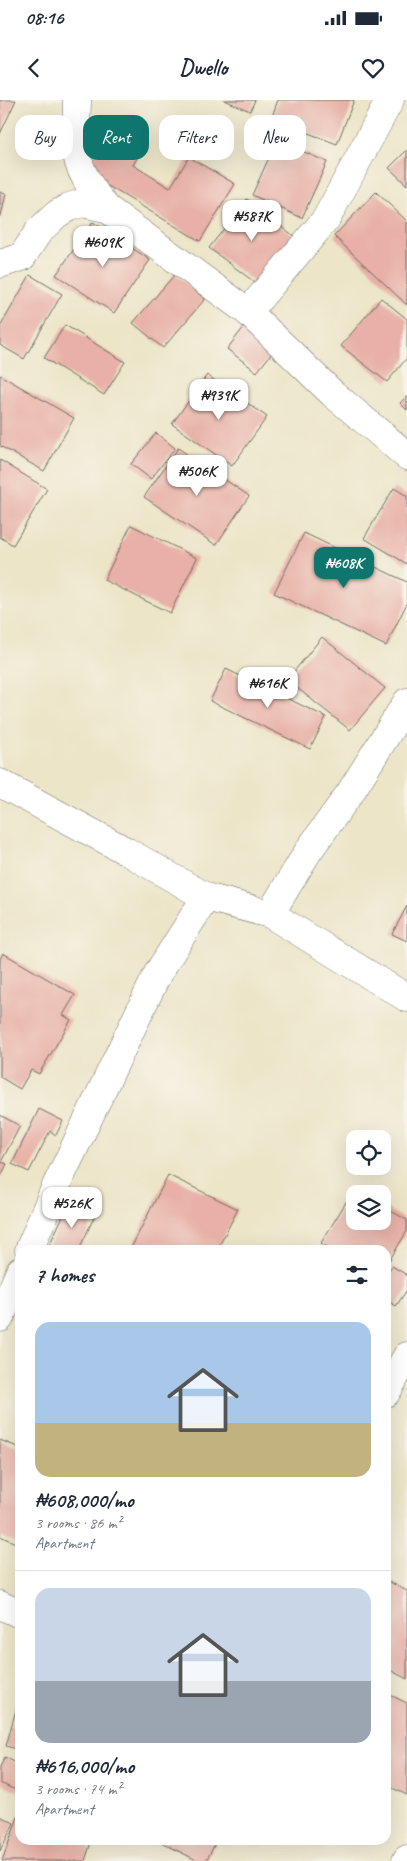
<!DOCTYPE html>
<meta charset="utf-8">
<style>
body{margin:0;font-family:Caveat,sans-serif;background:#f2f2f3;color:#1f2937;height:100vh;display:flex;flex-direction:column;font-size:19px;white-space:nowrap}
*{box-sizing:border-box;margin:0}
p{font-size:16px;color:#747a83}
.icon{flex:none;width:28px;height:28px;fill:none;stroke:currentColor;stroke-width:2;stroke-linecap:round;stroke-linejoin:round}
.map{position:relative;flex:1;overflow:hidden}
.sheet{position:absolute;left:15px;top:1145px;width:376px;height:600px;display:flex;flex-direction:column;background:#fff;border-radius:15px;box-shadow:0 5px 20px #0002}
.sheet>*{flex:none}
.banner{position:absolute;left:15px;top:15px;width:378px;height:45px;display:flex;gap:10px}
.fabs{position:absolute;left:346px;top:1030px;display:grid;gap:10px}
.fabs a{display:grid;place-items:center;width:45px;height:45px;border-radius:10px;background:#fff;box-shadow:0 5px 20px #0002;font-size:25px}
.price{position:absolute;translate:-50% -42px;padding:0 11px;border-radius:10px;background:#fff;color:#222;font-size:16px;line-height:32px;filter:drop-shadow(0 1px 2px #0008)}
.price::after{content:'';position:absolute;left:50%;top:30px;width:15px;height:11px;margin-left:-8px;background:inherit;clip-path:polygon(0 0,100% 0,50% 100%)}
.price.active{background:#0f766e;color:#fff}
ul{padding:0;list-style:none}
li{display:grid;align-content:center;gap:10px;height:265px;padding:0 20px}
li+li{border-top:1px solid #e0e1e3}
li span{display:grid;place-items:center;height:155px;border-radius:15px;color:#555}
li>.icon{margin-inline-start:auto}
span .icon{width:90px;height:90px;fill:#fffc;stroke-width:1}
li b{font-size:21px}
h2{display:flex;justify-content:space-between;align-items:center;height:60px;padding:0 20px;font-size:21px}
.tag{padding:0 18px;border-radius:15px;background:#fff;box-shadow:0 5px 20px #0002;font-size:18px;line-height:45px}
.tag.active{background:#0f766e;color:#fff}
.status{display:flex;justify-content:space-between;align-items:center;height:35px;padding:0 25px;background:#fff;direction:ltr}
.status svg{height:14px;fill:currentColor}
header{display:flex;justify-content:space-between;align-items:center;height:65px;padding:0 20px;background:#fff;font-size:22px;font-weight:600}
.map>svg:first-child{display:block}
.building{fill:#e8b0a6}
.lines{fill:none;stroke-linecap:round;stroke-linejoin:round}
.street-casing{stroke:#6f6c62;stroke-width:29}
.street{stroke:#fff;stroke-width:28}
</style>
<div class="status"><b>08:16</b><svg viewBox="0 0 49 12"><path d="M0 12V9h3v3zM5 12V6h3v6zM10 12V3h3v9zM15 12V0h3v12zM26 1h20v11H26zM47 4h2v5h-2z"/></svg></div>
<header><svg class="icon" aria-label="back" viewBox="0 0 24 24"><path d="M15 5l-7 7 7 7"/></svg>Dwello<svg class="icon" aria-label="heart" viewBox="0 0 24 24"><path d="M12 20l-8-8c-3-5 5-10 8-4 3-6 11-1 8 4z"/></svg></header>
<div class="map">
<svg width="407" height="1761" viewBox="0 0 407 1761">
<rect width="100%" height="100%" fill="#f7f3e8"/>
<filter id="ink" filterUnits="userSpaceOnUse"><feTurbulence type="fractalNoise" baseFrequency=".02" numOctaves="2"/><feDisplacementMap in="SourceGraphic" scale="10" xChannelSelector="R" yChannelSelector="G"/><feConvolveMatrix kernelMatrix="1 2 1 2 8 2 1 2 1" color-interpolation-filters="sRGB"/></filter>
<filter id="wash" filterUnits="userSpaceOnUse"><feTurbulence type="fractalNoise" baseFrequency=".0096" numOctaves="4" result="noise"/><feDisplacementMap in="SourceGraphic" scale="20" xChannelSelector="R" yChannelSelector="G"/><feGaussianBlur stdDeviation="1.12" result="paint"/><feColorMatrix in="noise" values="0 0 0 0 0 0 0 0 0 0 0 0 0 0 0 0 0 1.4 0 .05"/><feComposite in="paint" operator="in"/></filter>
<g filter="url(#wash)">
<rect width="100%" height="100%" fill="#ece5c8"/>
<g id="blocks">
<!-- building -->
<g class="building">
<path d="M 0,0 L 16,0 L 0,34 Z"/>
<path d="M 224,0 L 255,0 L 250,11 Z"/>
<path d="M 278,0 L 354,0 L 337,44 L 271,19 Z"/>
<path d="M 107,33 L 140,53 L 133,65 L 170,88 L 189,57 L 235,84 L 200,141 L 83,71 Z"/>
<path d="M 277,40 L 327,62 L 302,118 L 252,95 Z"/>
<path d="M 407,50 L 407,85 L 389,68 Z"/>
<path d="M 0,92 L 6,94 L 1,116 L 0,116 Z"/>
<path d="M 376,92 L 407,121 L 407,205 L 334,136 Z"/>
<path d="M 247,99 L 295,137 L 257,184 L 209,148 Z"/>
<path d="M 93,122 L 150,160 L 114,213 L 56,175 Z"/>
<path d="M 175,174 L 205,199 L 163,248 L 133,223 Z"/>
<path d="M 30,175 L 62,194 L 24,259 L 0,245 L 0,227 Z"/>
<path d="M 381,198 L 407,219 L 407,258 L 387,282 L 341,246 Z"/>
<path d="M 65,225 L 125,262 L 104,295 L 44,258 Z"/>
<path d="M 244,227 L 275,249 L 257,272 L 227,249 Z"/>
<path d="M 0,275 L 74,318 L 44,371 L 0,346 Z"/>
<path d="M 207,275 L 267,317 L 232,366 L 172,324 Z"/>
<path d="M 407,296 L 407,310 L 400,303 Z"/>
<path d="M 156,333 L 175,348 L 151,379 L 131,364 Z"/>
<path d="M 178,348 L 249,396 L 216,445 L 144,397 Z"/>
<path d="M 0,360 L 47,389 L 13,445 L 0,437 Z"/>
<path d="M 394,388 L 407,396 L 407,464 L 364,438 Z"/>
<path d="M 131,425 L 197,458 L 170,513 L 104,480 Z"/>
<path d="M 304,433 L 407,482 L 407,503 L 386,546 L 274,493 Z"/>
<path d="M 322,537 L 385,588 L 350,630 L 287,580 Z"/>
<path d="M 226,569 L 326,617 L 310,649 L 210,601 Z"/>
<path d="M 407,806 L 407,841 L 392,834 Z"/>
<path d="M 3,853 L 75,895 L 63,915 L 71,920 L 39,974 L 31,970 L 20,989 L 0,977 L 0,859 Z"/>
<path d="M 39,1009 L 63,1021 L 56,1035 L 50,1031 L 29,1072 L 12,1064 Z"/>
<path d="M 0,1015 L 20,1026 L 1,1062 L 7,1064 L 0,1078 Z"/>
<path d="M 168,1075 L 238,1109 L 217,1150 L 130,1150 Z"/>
<path d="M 354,1089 L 362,1094 L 355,1094 L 355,1121 L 382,1121 L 382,1106 L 407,1120 L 407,1131 L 386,1166 L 386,1150 L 332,1150 L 321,1143 Z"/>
<path d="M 69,1103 L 95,1115 L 79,1150 L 47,1150 Z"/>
<path d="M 392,1166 L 407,1175 L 407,1190 L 396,1206 L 386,1200 L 386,1174 Z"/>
<path d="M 0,1340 L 20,1348 L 20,1445 L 0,1436 Z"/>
<path d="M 386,1480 L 407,1491 L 407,1579 L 386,1568 Z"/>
<path d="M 386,1593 L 407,1603 L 407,1695 L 386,1685 Z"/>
<path d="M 19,1599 L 20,1599 L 20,1650 L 6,1646 Z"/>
<path d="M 5,1657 L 20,1665 L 20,1692 L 0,1683 L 0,1667 Z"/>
<path d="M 0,1716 L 14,1723 L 0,1751 Z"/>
<path d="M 18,1717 L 20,1718 L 20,1740 L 86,1740 L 91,1742 L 85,1761 L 2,1761 Z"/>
<path d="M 157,1740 L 217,1740 L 206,1761 L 198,1761 Z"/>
</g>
</g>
</g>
<g filter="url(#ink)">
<use href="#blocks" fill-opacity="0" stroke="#6f6c62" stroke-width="1"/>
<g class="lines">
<defs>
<g id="street">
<path d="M 77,0 C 77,15 75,31 76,47 C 77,70 93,91 106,108 L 248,212 L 332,293 L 407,356"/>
<path d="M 0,164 L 22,157 L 39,131 L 57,114 L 69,107 L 82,103 L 106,108"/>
<path d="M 248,212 L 326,119 L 390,0"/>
<path d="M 0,683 L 126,751 L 206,797 L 270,814 L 407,898"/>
<path d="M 270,814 L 309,750 L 350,693 L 407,602"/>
<path d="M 29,1150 L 56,1086 L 158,873 L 206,797"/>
<path d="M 0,1218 L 20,1171"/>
<path d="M 386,1293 L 407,1256"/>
<path d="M 0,1505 L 20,1514"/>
<path d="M 406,1761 L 407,1759"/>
</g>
</defs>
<!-- street casing -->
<use href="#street" class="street-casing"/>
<!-- street -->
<use href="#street" class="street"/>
</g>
</g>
</svg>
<div class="fabs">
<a><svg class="icon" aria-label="locate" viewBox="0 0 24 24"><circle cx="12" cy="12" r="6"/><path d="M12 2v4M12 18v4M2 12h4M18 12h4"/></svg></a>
<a><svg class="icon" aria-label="layers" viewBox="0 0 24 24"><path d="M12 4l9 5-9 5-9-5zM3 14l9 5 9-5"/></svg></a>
</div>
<b class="price" style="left:252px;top:142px">₦587K</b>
<b class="price" style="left:103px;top:168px">₦609K</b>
<b class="price" style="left:219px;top:321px">₦939K</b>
<b class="price" style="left:197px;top:397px">₦506K</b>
<b class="price active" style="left:344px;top:489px">₦608K</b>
<b class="price" style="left:268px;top:609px">₦616K</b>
<b class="price" style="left:72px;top:1129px">₦526K</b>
<div class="banner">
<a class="tag">Buy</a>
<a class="tag active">Rent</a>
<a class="tag">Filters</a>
<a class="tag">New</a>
</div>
<section class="sheet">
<h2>7 homes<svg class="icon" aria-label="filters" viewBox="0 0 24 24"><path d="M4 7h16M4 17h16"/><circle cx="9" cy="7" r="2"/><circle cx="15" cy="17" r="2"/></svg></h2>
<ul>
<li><span style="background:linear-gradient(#a9c7e8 65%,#c2b280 0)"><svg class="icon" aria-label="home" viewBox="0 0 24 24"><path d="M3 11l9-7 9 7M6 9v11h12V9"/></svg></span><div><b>₦608,000/mo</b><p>3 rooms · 86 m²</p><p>Apartment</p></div></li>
<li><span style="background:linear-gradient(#c9d6e8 60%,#9aa5b1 0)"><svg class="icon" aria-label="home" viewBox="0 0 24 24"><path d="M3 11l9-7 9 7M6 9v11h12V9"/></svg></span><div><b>₦616,000/mo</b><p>3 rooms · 74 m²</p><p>Apartment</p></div></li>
</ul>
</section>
</div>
